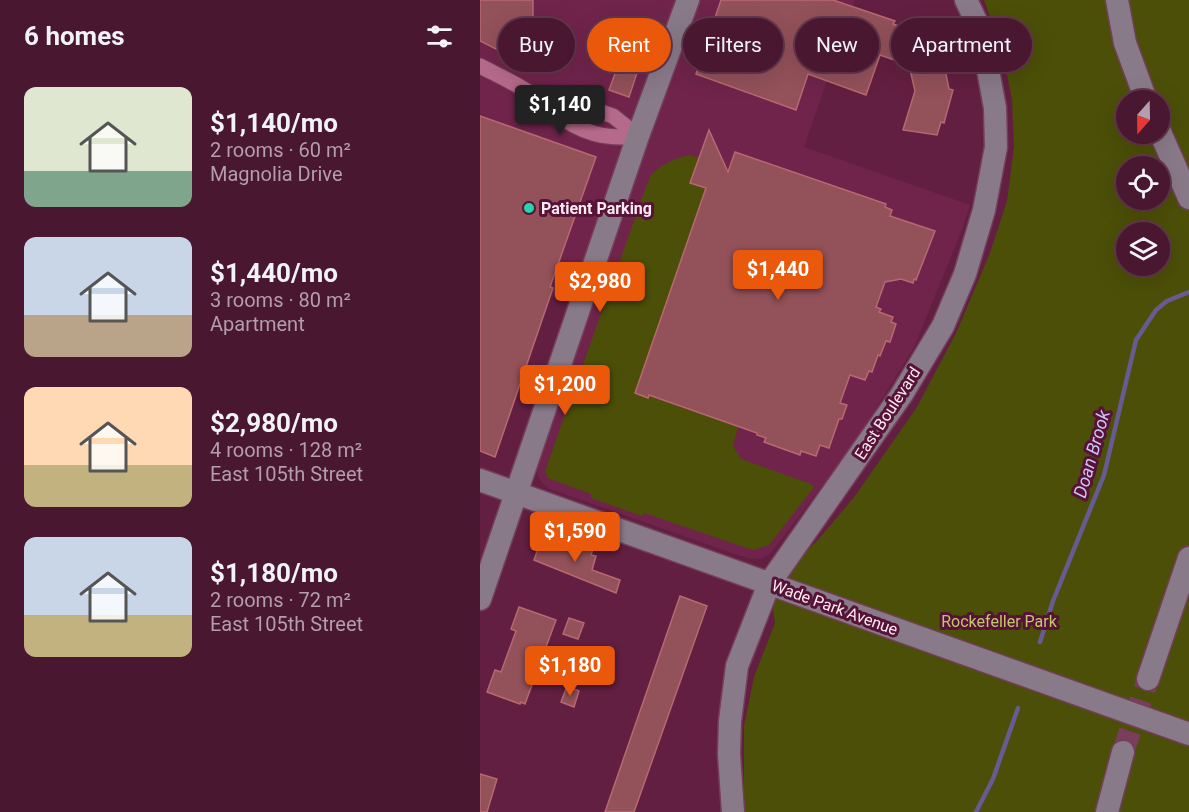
<!DOCTYPE html>
<meta charset="utf-8">
<style>
body{margin:0;font-family:Roboto,sans-serif;background:#512039;color:#f1f3f6;height:100vh;display:flex;flex-direction:column;font-size:22px;white-space:nowrap}
*{box-sizing:border-box;margin:0}
p{font-size:20px;color:#b29fab}
.icon{flex:none;width:33px;height:33px;fill:none;stroke:currentColor;stroke-width:2;stroke-linecap:round;stroke-linejoin:round}
.map{position:relative;flex:1;overflow:hidden}
.side{display:flex;flex-direction:column;background:#4a1731;width:480px}
.side>*{flex:none}
.top-card{position:absolute;left:18px;top:18px;width:570px;height:54px;display:flex;gap:12px}
.needle{width:39px;rotate:200deg}
.controls{position:absolute;left:636px;top:90px;display:grid;gap:12px}
.controls a{display:grid;place-items:center;width:54px;height:54px;border-radius:50%;background:#4a1731;box-shadow:0 6px 24px #0002,0 0 0 2px #61364d;font-size:30px}
.price{position:absolute;translate:-50% -51px;padding:0 14px;border-radius:6px;background:#ea580c;color:#fff;font-size:20px;line-height:39px;filter:drop-shadow(0 2px 3px #0008)}
.price::after{content:'';position:absolute;left:50%;top:36px;width:18px;height:14px;margin-left:-9px;background:inherit;clip-path:polygon(0 0,100% 0,50% 100%)}
.price.current{background:#222;color:#fff}
ul{padding:0;list-style:none}
li{display:flex;align-items:center;gap:18px;height:150px;padding:0 24px}
li span{display:grid;place-items:center;flex:none;width:168px;height:120px;border-radius:12px;color:#555}
li>.icon{margin-inline-start:auto}
span .icon{width:72px;height:72px;fill:#fffc;stroke-width:1}
li b{font-size:26px}
h2{display:flex;justify-content:space-between;align-items:center;height:72px;padding:0 24px;font-size:26px}
.pill{padding:0 21px;border-radius:27px;background:#4a1731;box-shadow:0 6px 24px #0002,0 0 0 2px #61364d;font-size:21px;line-height:54px}
.pill.current{background:#ea580c;color:#fff}
main{display:flex;flex:1;min-height:0}
.map>svg:first-child{display:block}
.built{fill:#70244b}
.green{fill:#4c4f08;fill-rule:evenodd}
.lines{fill:none;stroke-linecap:round;stroke-linejoin:round}
.stream{stroke:#675b93;stroke-width:4.5}
.building{fill:#935159;stroke:#b96872;stroke-width:1.5;fill-rule:evenodd}
.secondary-tunnel{stroke:#7a3d5b;stroke-width:22;stroke-dasharray:22 11;stroke-linecap:butt}
.street-casing{stroke:#753e5c;stroke-width:17}
.secondary-casing{stroke:#753e5c;stroke-width:25}
.street{stroke:#b66a8b;stroke-width:15}
.secondary{stroke:#897a89;stroke-width:22}
.poi-dot{fill:#26d5ae;stroke:#571337;stroke-width:2}
.labels{text-anchor:middle;stroke-width:6;stroke-linejoin:round;paint-order:stroke}
.poi-label{font-size:16px;font-weight:bold;fill:#fceaf1;stroke:#571337;text-anchor:start}
.street-label{font-size:16px;fill:#fceaf1;stroke:#571337}
.park-label{font-size:16px;fill:#c1c86b;stroke:#571337}
.water-label{font-size:18px;font-style:italic;fill:#cdc4f7;stroke:#571337}
</style>
<main>
<section class="side">
<h2>6 homes<svg class="icon" aria-label="filters" viewBox="0 0 24 24"><path d="M4 7h16M4 17h16"/><circle cx="9" cy="7" r="2"/><circle cx="15" cy="17" r="2"/></svg></h2>
<ul>
<li><span style="background:linear-gradient(#dfe7d0 70%,#7fa58c 0)"><svg class="icon" aria-label="home" viewBox="0 0 24 24"><path d="M3 11l9-7 9 7M6 9v11h12V9"/></svg></span><div><b>$1,140/mo</b><p>2 rooms · 60 m²</p><p>Magnolia Drive</p></div></li>
<li><span style="background:linear-gradient(#c9d6e8 65%,#b9a48a 0)"><svg class="icon" aria-label="home" viewBox="0 0 24 24"><path d="M3 11l9-7 9 7M6 9v11h12V9"/></svg></span><div><b>$1,440/mo</b><p>3 rooms · 80 m²</p><p>Apartment</p></div></li>
<li><span style="background:linear-gradient(#ffd9b3 65%,#c2b280 0)"><svg class="icon" aria-label="home" viewBox="0 0 24 24"><path d="M3 11l9-7 9 7M6 9v11h12V9"/></svg></span><div><b>$2,980/mo</b><p>4 rooms · 128 m²</p><p>East 105th Street</p></div></li>
<li><span style="background:linear-gradient(#c9d6e8 65%,#c2b280 0)"><svg class="icon" aria-label="home" viewBox="0 0 24 24"><path d="M3 11l9-7 9 7M6 9v11h12V9"/></svg></span><div><b>$1,180/mo</b><p>2 rooms · 72 m²</p><p>East 105th Street</p></div></li>
</ul>
</section>
<div class="map">
<svg width="709" height="812" viewBox="0 0 709 812">
<rect width="100%" height="100%" fill="#631f41"/>
<!-- built -->
<path class="built" d="M 0,0 L 375,0 L 324,147 L 490,205 L 482,230 L 434,347 L 372,447 L 290,554 L 279,559 L 268,558 L 255,554 L 70,489 L 62,483 L 58,476 L 57,468 L 112,310 L 0,270 Z"/>
<!-- green -->
<g class="green">
<path d="M 504,0 L 709,0 L 709,812 L 264,812 L 264,726 L 274,677 L 295,623 L 289,584 L 337,541 L 375,496 L 437,407 L 477,331 L 510,253 L 527,201 L 534,147 L 532,100 L 523,54 ZM 646,100 L 680,100 L 680,134 L 646,134 ZM 646,166 L 680,166 L 680,200 L 646,200 ZM 646,232 L 680,232 L 680,266 L 646,266 Z"/>
<path d="M 210,155 L 219,158 L 210,183 L 226,188 L 155,393 L 168,398 L 169,395 L 258,427 L 253,446 L 261,459 L 331,484 L 334,487 L 289,545 L 273,550 L 164,513 L 162,516 L 111,498 L 111,494 L 68,478 L 65,471 L 170,176 C 183,163 193,159 210,155 Z"/>
</g>
<g class="lines">
<!-- stream -->
<g class="stream">
<path d="M 560,642 L 573,601 L 624,475 L 656,340 L 676,310 L 687,301 L 709,292"/>
<path d="M 496,812 L 513,779 L 538,708"/>
</g>
</g>
<!-- building -->
<g class="building">
<path d="M 0,0 L 53,0 L 53,37 L 36,37 L 36,59 L 0,41 Z"/>
<path d="M 241,0 L 353,0 L 415,21 L 413,24 L 441,34 L 444,30 L 450,37 L 457,38 L 461,43 L 460,50 L 466,57 L 463,59 L 469,89 L 473,90 L 464,123 L 461,122 L 457,135 L 423,130 L 435,91 L 429,65 L 400,55 L 386,95 L 328,74 L 316,110 L 216,74 ZM 345,25 L 375,36 L 367,59 L 337,49 Z"/>
<path d="M 144,49 L 161,55 L 157,66 L 159,67 L 149,97 L 129,90 Z"/>
<path d="M 0,116 L 116,157 L 70,287 L 73,288 L 15,457 L 0,451 Z"/>
<path d="M 229,130 L 248,172 L 255,152 L 406,204 L 405,207 L 412,210 L 410,216 L 455,231 L 436,280 L 434,279 L 433,283 L 421,279 L 405,282 L 396,307 L 401,309 L 399,312 L 413,317 L 411,322 L 416,324 L 410,342 L 406,341 L 400,356 L 398,355 L 392,372 L 389,371 L 385,380 L 370,375 L 360,403 L 367,405 L 362,419 L 359,419 L 349,448 L 340,445 L 336,456 L 321,451 L 320,455 L 284,442 L 286,438 L 277,435 L 277,433 L 169,395 L 168,398 L 155,393 L 226,188 L 210,183 Z"/>
<path d="M 61,540 L 67,542 L 68,540 L 95,549 L 97,543 L 113,549 L 111,555 L 116,556 L 112,570 L 140,580 L 136,593 L 54,560 Z"/>
<path d="M 200,596 L 227,606 L 154,812 L 125,812 Z"/>
<path d="M 39,607 L 76,620 L 45,704 L 41,702 L 40,704 L 7,692 L 15,670 L 21,672 L 36,631 L 31,629 Z"/>
<path d="M 89,618 L 104,623 L 98,639 L 83,634 Z"/>
<path d="M 87,686 L 99,691 L 94,707 L 81,702 Z"/>
<path d="M 0,774 L 17,779 L 7,812 L 0,812 Z"/>
</g>
<g class="lines">
<!-- secondary-tunnel -->
<path class="secondary-tunnel" d="M 643,752 L 668,679"/>
<defs>
<g id="street">
<path d="M 0,66 C 19,76 40,85 57,98 C 64,102 69,108 75,113 C 101,133 126,140 158,136"/>
<path d="M 57,97 L 101,105 L 133,116 L 158,136"/>
</g>
<g id="secondary">
<path d="M 637,0 L 645,43 L 666,100"/>
<path d="M 680,132 L 709,198"/>
<path d="M 0,480 L 709,734"/>
<path d="M 0,599 L 158,136 L 208,0"/>
<path d="M 668,679 L 709,558"/>
<path d="M 253,812 L 249,754 L 250,721 L 257,666 L 289,584 L 422,394 L 463,326 L 485,274 L 504,210 L 516,147 L 515,108 L 504,48 L 497,23 L 486,0"/>
<path d="M 627,812 L 643,752"/>
</g>
</defs>
<!-- street casing -->
<use href="#street" class="street-casing"/>
<!-- secondary casing -->
<use href="#secondary" class="secondary-casing"/>
<!-- street -->
<use href="#street" class="street"/>
<!-- secondary -->
<use href="#secondary" class="secondary"/>
</g>
<!-- markers -->
<circle class="poi-dot" cx="49" cy="208" r="6"/>
<g class="labels">
<!-- poi labels -->
<g class="poi-label">
<text x="61" y="214">Patient Parking</text>
</g>
<!-- street labels -->
<g class="street-label">
<text transform="translate(407 413) rotate(-57)" y="6">East Boulevard</text>
<text transform="translate(355 607) rotate(20)" y="6">Wade Park Avenue</text>
</g>
<!-- park labels -->
<g class="park-label">
<text x="519" y="627">Rockefeller Park</text>
</g>
<!-- water labels -->
<g class="water-label">
<text transform="translate(612 454) rotate(-74)" y="6">Doan Brook</text>
</g>
</g>
</svg>
<div class="controls">
<a><svg class="needle" viewBox="-14 -14 28 28"><path d="M0-13l5 13h-10z" fill="#e53935"/><path d="M0 13l5-13h-10z" fill="#b29fab"/></svg></a>
<a><svg class="icon" aria-label="locate" viewBox="0 0 24 24"><circle cx="12" cy="12" r="6"/><path d="M12 2v4M12 18v4M2 12h4M18 12h4"/></svg></a>
<a><svg class="icon" aria-label="layers" viewBox="0 0 24 24"><path d="M12 4l9 5-9 5-9-5zM3 14l9 5 9-5"/></svg></a>
</div>
<b class="price current" style="left:80px;top:136px">$1,140</b>
<b class="price" style="left:298px;top:301px">$1,440</b>
<b class="price" style="left:120px;top:313px">$2,980</b>
<b class="price" style="left:85px;top:416px">$1,200</b>
<b class="price" style="left:95px;top:563px">$1,590</b>
<b class="price" style="left:90px;top:697px">$1,180</b>
<div class="top-card">
<a class="pill">Buy</a>
<a class="pill current">Rent</a>
<a class="pill">Filters</a>
<a class="pill">New</a>
<a class="pill">Apartment</a>
</div>
</div>
</main>
